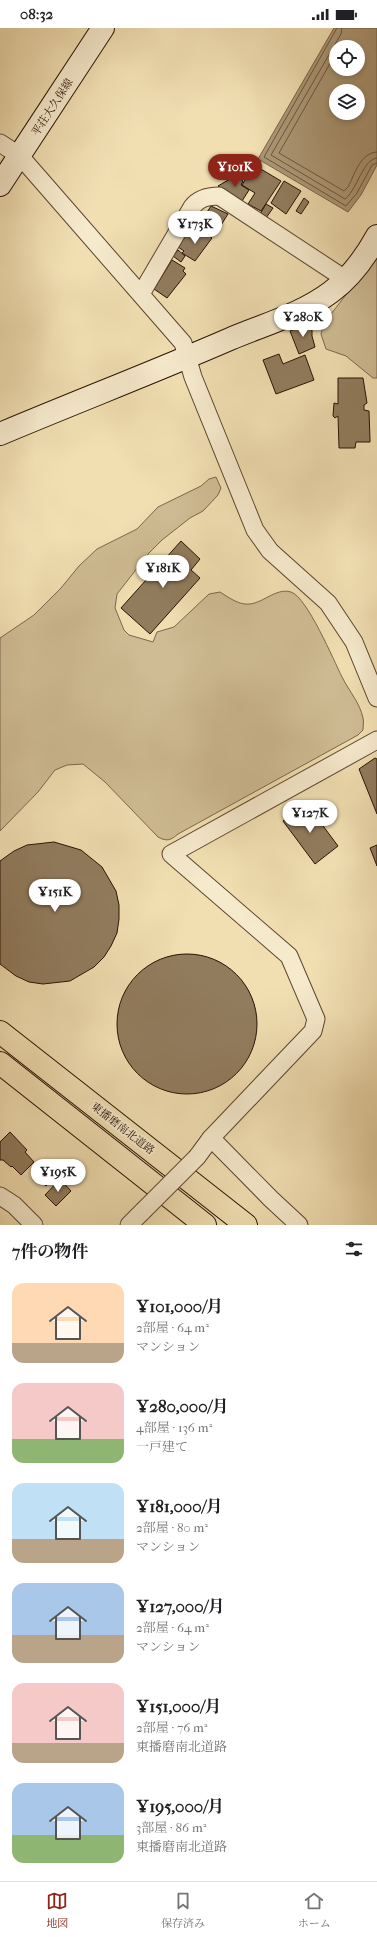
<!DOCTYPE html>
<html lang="ja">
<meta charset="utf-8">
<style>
body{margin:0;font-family:"IM FELL French Canon","Noto Serif JP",serif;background:#f2f2f2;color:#202124;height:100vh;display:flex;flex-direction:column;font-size:15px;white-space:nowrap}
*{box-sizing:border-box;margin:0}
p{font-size:13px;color:#757577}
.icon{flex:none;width:22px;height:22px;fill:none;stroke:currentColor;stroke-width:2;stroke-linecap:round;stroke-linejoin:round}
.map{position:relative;height:1197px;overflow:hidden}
.details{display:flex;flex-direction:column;background:#fff;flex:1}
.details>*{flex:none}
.controls{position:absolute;left:329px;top:12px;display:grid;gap:8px}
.controls a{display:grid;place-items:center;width:36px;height:36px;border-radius:50%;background:#fff;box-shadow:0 2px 6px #0003;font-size:20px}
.price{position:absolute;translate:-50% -34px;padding:0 9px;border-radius:14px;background:#fff;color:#222;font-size:13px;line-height:26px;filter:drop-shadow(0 1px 2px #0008)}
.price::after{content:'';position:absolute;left:50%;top:24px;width:12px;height:9px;margin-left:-6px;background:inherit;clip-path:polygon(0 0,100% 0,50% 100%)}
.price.active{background:#8f2418;color:#fff}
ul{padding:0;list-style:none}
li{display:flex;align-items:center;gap:12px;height:100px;padding:0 12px}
li span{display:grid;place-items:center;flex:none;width:112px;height:80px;border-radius:12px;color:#555}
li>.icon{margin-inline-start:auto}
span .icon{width:48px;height:48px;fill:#fffc;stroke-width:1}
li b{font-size:17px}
h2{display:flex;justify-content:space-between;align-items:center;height:48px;padding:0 12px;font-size:17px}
.status{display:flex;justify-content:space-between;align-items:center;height:28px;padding:0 20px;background:#fff;direction:ltr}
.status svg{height:11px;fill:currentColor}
.tabs{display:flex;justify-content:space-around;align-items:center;height:56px;border-top:1px solid #e0e0e0;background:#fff;font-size:11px;color:#757577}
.tabs a{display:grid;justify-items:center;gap:2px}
.tabs .active{color:#8f2418}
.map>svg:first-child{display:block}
.green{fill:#cfbc94;stroke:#7c664c}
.water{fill:#ad9977;stroke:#786349;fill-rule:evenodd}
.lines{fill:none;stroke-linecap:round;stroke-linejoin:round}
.shore{stroke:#6b553e;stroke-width:1}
.building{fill:#917c5e;stroke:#291104}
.street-casing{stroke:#5b4430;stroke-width:19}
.secondary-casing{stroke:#291104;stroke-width:24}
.highway-casing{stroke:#291104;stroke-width:24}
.street{stroke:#f6eacd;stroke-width:17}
.secondary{stroke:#f6eacd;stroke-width:22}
.highway{stroke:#f1dfb2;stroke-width:22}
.street-bridge-casing{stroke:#5b4430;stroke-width:19;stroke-linecap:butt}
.street-bridge{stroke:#f6eacd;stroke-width:17}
.labels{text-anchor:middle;stroke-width:4;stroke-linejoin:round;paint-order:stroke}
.street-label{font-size:11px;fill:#291104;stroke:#f6eacd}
</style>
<div class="status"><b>08:32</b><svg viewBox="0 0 49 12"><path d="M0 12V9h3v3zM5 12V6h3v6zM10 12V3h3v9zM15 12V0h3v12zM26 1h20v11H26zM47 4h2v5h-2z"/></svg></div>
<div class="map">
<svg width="377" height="1197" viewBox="0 0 377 1197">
<rect width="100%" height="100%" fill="#f1dfb2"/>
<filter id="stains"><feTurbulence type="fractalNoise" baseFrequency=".005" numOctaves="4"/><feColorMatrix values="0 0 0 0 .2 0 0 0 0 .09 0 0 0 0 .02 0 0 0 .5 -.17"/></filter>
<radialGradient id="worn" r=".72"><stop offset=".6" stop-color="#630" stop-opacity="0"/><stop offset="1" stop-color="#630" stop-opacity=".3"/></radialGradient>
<!-- green -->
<g class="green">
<path d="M 377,227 L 377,350 L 373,350 L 346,328 L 326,321 L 321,306 L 324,295 Z"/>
<path d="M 216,449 L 221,460 L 218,467 L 203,483 L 190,490 L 162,512 L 149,525 L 117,566 L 115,580 L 124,602 L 129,607 L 153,614 L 157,604 L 174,599 L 209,566 L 220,564 C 228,569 236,575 245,576 C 261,578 275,559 291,564 C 307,569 334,633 342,649 C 349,663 360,675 363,690 C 364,694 363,698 363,702 L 358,707 L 178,806 C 171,812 167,814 158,809 L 105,754 L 83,736 L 67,737 L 55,742 L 38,764 L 0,803 L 0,610 L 34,587 L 61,560 L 79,538 L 97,521 L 137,501 L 158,479 L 201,458 L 209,451 Z"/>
</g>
<!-- water -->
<path class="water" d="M 334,0 L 377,0 L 377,137 L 361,167 L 348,184 L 258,131 ZM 336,19 L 358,19 L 358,41 L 336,41 ZM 336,63 L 358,63 L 358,85 L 336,85 Z"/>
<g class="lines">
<!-- shore -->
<g class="shore">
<path d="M 337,0 L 264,129 L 346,178 L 357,165 L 372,137 L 377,135"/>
<path d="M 342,0 L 341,6 L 271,127 L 345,171 C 357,162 363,131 377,130"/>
<path d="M 336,25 L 279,125 L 344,163 L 348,159 C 355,146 360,125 377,124"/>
</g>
</g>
<!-- building -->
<g class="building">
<path d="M 254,137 L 281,153 L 261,183 L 248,176 L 255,165 L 242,157 Z"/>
<path d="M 235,148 L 243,153 L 241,157 L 249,162 L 242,173 L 218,158 Z"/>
<path d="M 284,153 L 301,163 L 286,186 L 271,175 Z"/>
<path d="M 304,170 L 309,174 L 301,186 L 296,183 Z"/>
<path d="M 266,176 L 273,180 L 266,190 L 260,186 Z"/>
<path d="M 211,178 L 228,186 L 216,205 L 206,198 L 208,196 L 202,192 Z"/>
<path d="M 201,202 L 212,210 L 195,233 L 182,225 L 184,223 L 178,219 L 188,204 L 196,208 Z"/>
<path d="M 178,222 L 185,228 L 181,234 L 173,228 Z"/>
<path d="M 172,232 L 185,240 L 183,243 L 186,246 L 167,270 L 154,261 Z"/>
<path d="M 310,295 L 312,296 L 312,308 L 315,319 L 299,326 L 290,303 Z"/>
<path d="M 279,326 L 283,336 L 305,327 L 314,352 L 276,366 L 263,332 Z"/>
<path d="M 338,350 L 363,350 L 367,375 L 364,377 L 364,382 L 369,383 L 370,412 L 370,414 L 356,414 L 355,420 L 339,420 L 338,388 L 335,390 L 333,388 L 334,375 L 338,376 Z"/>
<path d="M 181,513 L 200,531 L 191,542 L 200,550 L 150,606 L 121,580 Z"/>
<path d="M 375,730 L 377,731 L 377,786 L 359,741 Z"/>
<path d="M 306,775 L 338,818 L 315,836 L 283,793 Z"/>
<path d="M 54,814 L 81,822 L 102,839 L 116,863 L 119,877 L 119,891 L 117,905 L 111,918 L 104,929 L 94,939 L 70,953 L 43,956 L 29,954 L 16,948 L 0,936 L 0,833 L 14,823 L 27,817 Z"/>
<path d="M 377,817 L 377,838 L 370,820 Z"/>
<circle cx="187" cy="996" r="70"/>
<path d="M 10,1104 L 27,1122 L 25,1124 L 34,1134 L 21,1147 L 12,1138 L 11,1139 L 3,1132 L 0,1132 L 0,1114 Z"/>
<path d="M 48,1137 L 57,1147 L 46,1158 L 36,1149 Z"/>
<path d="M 60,1151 L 71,1163 L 56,1178 L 45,1167 Z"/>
</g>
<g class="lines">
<defs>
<g id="street">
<path d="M 0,115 L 20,128 L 183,315 L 193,349 L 255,502 L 270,523 L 328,575 L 354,614 L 377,670"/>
<path d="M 141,266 L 192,179 C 199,170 208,168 219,168 L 345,251"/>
<path d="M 211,1110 L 271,1171 L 299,1197"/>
<path d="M 197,1129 L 211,1110 L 313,1003 L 316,991 L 289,928 L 171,826 L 377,712"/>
<path d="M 0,1168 L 14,1177 L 34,1197"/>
<path d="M 129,1197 L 143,1183"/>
</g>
<g id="secondary">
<path d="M 0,157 L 103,0"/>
<path d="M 0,406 C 76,374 154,344 230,311 C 263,297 302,286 331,264 C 350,250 366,228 377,208"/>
</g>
<g id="highway">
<path d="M 0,1004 L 246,1197"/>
<path d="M 0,1035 L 205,1197"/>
</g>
</defs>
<!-- street casing -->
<use href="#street" class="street-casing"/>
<!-- secondary casing -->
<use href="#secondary" class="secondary-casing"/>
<!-- highway casing -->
<use href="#highway" class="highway-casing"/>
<!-- street -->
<use href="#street" class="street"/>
<!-- secondary -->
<use href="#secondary" class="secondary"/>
<!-- highway -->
<use href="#highway" class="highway"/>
<defs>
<path id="street-bridge" d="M 143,1183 L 197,1129"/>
</defs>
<!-- street-bridge casing -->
<use href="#street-bridge" class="street-bridge-casing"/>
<!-- street-bridge -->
<use href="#street-bridge" class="street-bridge"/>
</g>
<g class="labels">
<!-- street labels -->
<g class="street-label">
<text transform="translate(52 79) rotate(-57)" y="4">平荘大久保線</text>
<text transform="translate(123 1100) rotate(38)" y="4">東播磨南北道路</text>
</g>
</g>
<rect width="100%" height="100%" filter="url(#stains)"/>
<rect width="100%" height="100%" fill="url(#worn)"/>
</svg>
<div class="controls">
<a><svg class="icon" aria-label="locate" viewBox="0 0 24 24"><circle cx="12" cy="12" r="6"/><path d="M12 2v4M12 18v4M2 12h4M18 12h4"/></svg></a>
<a><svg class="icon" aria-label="layers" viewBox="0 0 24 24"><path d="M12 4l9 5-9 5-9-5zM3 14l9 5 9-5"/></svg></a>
</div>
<b class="price active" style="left:235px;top:160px">¥101K</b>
<b class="price" style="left:195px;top:217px">¥173K</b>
<b class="price" style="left:303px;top:310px">¥280K</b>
<b class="price" style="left:163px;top:561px">¥181K</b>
<b class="price" style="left:310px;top:806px">¥127K</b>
<b class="price" style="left:55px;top:885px">¥151K</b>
<b class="price" style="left:58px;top:1165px">¥195K</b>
</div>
<section class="details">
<h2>7件の物件<svg class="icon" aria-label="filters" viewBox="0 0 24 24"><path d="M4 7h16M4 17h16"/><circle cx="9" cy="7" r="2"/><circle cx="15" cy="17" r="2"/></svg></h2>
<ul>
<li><span style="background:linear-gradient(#ffd9b3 75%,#b9a48a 0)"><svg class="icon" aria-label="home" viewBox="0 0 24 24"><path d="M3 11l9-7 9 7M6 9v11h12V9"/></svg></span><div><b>¥101,000/月</b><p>2部屋 · 64 m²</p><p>マンション</p></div></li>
<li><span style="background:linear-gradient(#f6c9c9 70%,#8fb573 0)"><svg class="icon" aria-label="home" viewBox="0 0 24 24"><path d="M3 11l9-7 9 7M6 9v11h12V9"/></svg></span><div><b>¥280,000/月</b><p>4部屋 · 136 m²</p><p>一戸建て</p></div></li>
<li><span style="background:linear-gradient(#bfe0f5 70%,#b9a48a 0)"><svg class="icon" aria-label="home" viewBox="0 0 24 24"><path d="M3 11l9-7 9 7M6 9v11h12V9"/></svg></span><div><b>¥181,000/月</b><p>2部屋 · 80 m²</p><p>マンション</p></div></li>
<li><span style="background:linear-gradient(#a9c7e8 65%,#b9a48a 0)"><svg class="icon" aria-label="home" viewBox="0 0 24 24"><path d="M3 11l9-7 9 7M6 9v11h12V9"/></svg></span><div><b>¥127,000/月</b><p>2部屋 · 64 m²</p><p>マンション</p></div></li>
<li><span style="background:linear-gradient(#f6c9c9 75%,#b9a48a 0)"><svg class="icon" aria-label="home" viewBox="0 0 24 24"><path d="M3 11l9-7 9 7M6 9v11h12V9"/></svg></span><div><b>¥151,000/月</b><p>2部屋 · 76 m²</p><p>東播磨南北道路</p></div></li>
<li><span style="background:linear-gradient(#a9c7e8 65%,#8fb573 0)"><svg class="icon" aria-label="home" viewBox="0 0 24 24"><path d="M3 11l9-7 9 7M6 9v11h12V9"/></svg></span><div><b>¥195,000/月</b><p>3部屋 · 86 m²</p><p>東播磨南北道路</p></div></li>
</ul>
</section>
<nav class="tabs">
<a class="active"><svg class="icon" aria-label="map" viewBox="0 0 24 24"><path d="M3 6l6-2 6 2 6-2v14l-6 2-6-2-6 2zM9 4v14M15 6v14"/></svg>地図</a>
<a><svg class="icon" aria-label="saved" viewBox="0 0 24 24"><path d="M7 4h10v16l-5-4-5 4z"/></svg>保存済み</a>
<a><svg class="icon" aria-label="home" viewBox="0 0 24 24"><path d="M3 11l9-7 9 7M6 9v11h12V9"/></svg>ホーム</a>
</nav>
